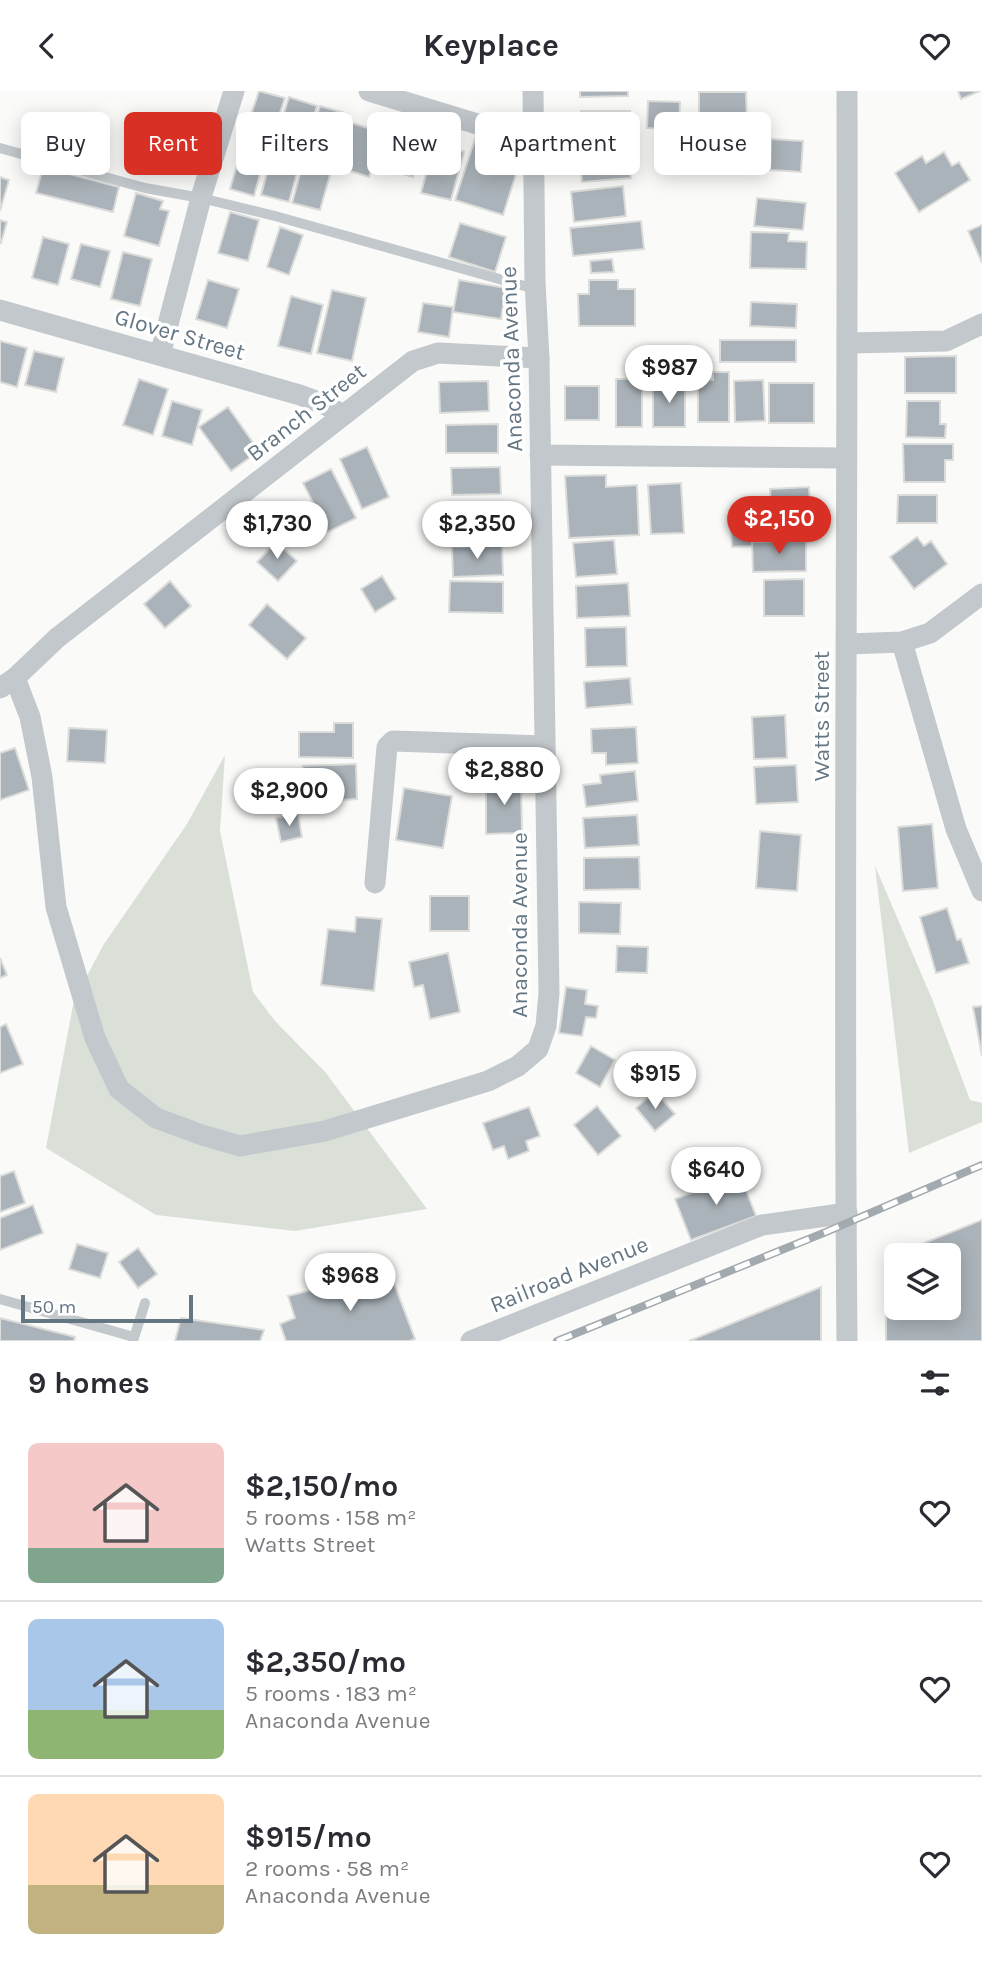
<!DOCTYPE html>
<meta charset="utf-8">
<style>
body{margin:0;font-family:Karla,sans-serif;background:#f2f2f3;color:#2b2b33;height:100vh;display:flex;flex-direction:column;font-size:26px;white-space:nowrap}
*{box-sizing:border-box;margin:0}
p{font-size:23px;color:#7c7c81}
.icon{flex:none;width:38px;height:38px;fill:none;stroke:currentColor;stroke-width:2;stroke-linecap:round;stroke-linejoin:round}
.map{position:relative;height:1250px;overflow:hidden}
.drawer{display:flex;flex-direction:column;background:#fff;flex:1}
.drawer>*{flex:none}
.guide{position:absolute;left:21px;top:21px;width:942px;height:63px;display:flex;gap:14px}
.tools{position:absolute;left:884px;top:1152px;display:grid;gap:14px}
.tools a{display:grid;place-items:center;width:77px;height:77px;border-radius:10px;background:#fff;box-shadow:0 4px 18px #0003;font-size:35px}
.scale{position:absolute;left:21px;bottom:18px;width:172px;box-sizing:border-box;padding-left:7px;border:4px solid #657683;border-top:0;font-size:19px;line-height:24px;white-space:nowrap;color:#657683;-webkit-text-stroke:5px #fff;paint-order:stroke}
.price{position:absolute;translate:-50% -60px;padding:0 16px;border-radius:24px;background:#fff;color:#222;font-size:23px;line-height:46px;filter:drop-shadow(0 2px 4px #0008)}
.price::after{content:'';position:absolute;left:50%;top:42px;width:21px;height:16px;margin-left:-10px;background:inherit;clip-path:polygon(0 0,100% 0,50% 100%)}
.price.selected{background:#d93025;color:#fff}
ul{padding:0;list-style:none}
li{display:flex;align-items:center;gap:21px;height:175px;padding:0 28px}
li+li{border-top:2px solid #e1e1e2}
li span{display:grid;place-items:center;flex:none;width:196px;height:140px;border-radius:10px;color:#555}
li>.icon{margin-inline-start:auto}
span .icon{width:84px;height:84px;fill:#fffc;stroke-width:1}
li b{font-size:30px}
h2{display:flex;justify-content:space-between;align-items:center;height:84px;padding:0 28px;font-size:30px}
.tag{padding:0 24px;border-radius:10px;background:#fff;box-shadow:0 4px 18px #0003;font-size:24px;line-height:63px}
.tag.selected{background:#d93025;color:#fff}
header{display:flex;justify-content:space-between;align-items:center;height:91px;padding:0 28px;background:#fff;font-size:32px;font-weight:700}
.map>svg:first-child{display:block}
.green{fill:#dadfd7}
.building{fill:#aab3b9;stroke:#dcdcda;stroke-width:2;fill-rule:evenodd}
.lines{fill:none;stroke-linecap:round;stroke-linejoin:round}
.lane{stroke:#c3c8cc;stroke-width:10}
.street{stroke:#c3c8cc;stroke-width:21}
.rail-casing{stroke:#a2aab0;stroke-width:8}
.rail{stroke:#fff;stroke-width:5;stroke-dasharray:16;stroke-linecap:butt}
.labels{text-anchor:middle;stroke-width:7;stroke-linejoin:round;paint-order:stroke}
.street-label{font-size:23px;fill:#657683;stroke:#fff}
</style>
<header><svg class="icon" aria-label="back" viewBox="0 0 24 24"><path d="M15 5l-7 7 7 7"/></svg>Keyplace<svg class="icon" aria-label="heart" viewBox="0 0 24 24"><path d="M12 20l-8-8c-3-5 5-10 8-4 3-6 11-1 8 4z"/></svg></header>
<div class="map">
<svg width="982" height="1250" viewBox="0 0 982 1250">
<rect width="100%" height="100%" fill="#fafaf8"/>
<!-- green -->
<g class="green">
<path d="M 225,664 L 220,740 L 253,901 L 275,930 L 326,982 L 427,1118 L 295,1140 L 156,1124 L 46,1057 L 74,909 L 104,853 L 187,733 Z"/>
<path d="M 875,775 L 932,908 L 970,1009 L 982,1012 L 982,1031 L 909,1062 Z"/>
</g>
<!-- building -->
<g class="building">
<path d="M 259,0 L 285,7 L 272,45 L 247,36 Z"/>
<path d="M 580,0 L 628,0 L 628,5 L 580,6 Z"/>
<path d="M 958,0 L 980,0 L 961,8 Z"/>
<path d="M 699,1 L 746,1 L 747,36 L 699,37 Z"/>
<path d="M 289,6 L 317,15 L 305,55 L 276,47 Z"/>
<path d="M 648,10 L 680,11 L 679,38 L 647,37 Z"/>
<path d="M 320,15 L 348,23 L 335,64 L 307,55 Z"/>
<rect x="581" y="20" width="49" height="25"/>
<path d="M 352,32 L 383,42 L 369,86 L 338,76 Z"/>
<path d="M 391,44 L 422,52 L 413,86 L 382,77 Z"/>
<path d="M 476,45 L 515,57 L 508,77 L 517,80 L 503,124 L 455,109 Z"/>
<path d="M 245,47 L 268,54 L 254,105 L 230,98 Z"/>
<path d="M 771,48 L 803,50 L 801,81 L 770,79 Z"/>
<path d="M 434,53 L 464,61 L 451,109 L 421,102 Z"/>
<path d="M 629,56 L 631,87 L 582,91 L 579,60 Z"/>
<path d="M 273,60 L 301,67 L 289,111 L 261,104 Z"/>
<path d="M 944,61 L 952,75 L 959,71 L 970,89 L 919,121 L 895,82 L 922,65 L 926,72 Z"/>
<path d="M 304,69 L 332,77 L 320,119 L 292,112 Z"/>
<path d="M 43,76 L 119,96 L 113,121 L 36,102 Z"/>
<path d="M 0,86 L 9,89 L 0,120 Z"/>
<path d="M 623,95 L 626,125 L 574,131 L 571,101 Z"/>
<path d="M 136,102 L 163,110 L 160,118 L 169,120 L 159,155 L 124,145 Z"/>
<path d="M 757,107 L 806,112 L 803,139 L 754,135 Z"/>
<path d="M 230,121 L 259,129 L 248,170 L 218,162 Z"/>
<path d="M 0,129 L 7,131 L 1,152 L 0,151 Z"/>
<path d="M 641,130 L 644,158 L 573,165 L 570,137 Z"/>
<path d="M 460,132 L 506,146 L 495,181 L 449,166 Z"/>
<path d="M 982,134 L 982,172 L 968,140 Z"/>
<path d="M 280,136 L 303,144 L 289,184 L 267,176 Z"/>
<path d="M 751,141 L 789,142 L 788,150 L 807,151 L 806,178 L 750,177 Z"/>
<path d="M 43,146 L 69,153 L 58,194 L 32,187 Z"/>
<path d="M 81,153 L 110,160 L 100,196 L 71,188 Z"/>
<path d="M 123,161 L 152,168 L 140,215 L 111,208 Z"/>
<path d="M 612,168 L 614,181 L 591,182 L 590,170 Z"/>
<path d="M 208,189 L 239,198 L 227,237 L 196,228 Z"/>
<path d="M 459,189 L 506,197 L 501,228 L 453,221 Z"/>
<path d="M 589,189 L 618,189 L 618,198 L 635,198 L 635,235 L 579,235 L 578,203 L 589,203 Z"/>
<path d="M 332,199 L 366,207 L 352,270 L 317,262 Z"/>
<path d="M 291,205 L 323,214 L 311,263 L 278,255 Z"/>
<path d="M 751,211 L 797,213 L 796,237 L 750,235 Z"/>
<path d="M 423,212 L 453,216 L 449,246 L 418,241 Z"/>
<rect x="720" y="249" width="76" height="22"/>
<path d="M 0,250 L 27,257 L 17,296 L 0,291 Z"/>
<path d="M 34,260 L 64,267 L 56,301 L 25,294 Z"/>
<path d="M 956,265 L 956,302 L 905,302 L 905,266 Z"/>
<path d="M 713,281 L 729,281 L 729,331 L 698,331 L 698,289 L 713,289 Z"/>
<path d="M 139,288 L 168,298 L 153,344 L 123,334 Z"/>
<rect x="616" y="288" width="26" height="48"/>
<path d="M 763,289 L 765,330 L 735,331 L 734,290 Z"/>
<path d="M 488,290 L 489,320 L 440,322 L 439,291 Z"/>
<rect x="653" y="292" width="32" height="44"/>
<rect x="769" y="292" width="45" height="40"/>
<rect x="565" y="295" width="34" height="34"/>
<path d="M 172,310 L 202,319 L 192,354 L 162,345 Z"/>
<path d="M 907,310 L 940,310 L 940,333 L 946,333 L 945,347 L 906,346 Z"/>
<path d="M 228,316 L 259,360 L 231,380 L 199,336 Z"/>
<path d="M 498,333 L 498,362 L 446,362 L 446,334 Z"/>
<path d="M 903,353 L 953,353 L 953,369 L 945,369 L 945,391 L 904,391 Z"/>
<path d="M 367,356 L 389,406 L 362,418 L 340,368 Z"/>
<path d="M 500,376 L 501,403 L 452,404 L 451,377 Z"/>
<path d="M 331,378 L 356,427 L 328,441 L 303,392 Z"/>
<path d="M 606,384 L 606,396 L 637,394 L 639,444 L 569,447 L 565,385 Z"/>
<path d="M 681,392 L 684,442 L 651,443 L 648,394 Z"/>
<path d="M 809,396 L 811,436 L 772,438 L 770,398 Z"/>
<path d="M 898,404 L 937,404 L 937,432 L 897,432 Z"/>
<path d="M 500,419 L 501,444 L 462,446 L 461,421 Z"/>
<path d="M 751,434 L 752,455 L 732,456 L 731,435 Z"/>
<path d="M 917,446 L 924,455 L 931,450 L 947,473 L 914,498 L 890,466 Z"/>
<path d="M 614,449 L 617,483 L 576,486 L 573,452 Z"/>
<path d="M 806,450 L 806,480 L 753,481 L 752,451 Z"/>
<path d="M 276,451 L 297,470 L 278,490 L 257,471 Z"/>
<path d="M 502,454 L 503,484 L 453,486 L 452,456 Z"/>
<path d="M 382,485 L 396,508 L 375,521 L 361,498 Z"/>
<path d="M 804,488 L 804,525 L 764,525 L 764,489 Z"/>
<path d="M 170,490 L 191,515 L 165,537 L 144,513 Z"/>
<path d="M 450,490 L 503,491 L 503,522 L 449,521 Z"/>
<path d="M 628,492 L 630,525 L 577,527 L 576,495 Z"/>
<path d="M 267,513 L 306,547 L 287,568 L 249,534 Z"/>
<path d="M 626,536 L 627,575 L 586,576 L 585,537 Z"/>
<path d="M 630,587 L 632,613 L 586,617 L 584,591 Z"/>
<path d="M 785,624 L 787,667 L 754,668 L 752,626 Z"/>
<path d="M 334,632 L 353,632 L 353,667 L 299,666 L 299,641 L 334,641 Z"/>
<path d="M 636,636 L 638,672 L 606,674 L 606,662 L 592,662 L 591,638 Z"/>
<path d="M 69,637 L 107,639 L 105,672 L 67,670 Z"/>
<path d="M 15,657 L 29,699 L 0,709 L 0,662 Z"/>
<path d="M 356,673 L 357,708 L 327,710 L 328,719 L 305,720 L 303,675 Z"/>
<path d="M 796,674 L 798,711 L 756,713 L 754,676 Z"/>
<path d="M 635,680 L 638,710 L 586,716 L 583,694 L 601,692 L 600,684 Z"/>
<path d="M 486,689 L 521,689 L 522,742 L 486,743 Z"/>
<path d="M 404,697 L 452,705 L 443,757 L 396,749 Z"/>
<path d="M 298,723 L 302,746 L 281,751 L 276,727 Z"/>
<path d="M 637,724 L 639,754 L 585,757 L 583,727 Z"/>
<path d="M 932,733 L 938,797 L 903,800 L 898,736 Z"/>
<path d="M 760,740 L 801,744 L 797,800 L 756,797 Z"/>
<path d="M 639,766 L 640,798 L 584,799 L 584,767 Z"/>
<rect x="430" y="805" width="39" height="35"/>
<path d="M 579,811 L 621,812 L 620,843 L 579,842 Z"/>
<path d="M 947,817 L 957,849 L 961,848 L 969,872 L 936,882 L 920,826 Z"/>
<path d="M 356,826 L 382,828 L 374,900 L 321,894 L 328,838 L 355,841 Z"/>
<path d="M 617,855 L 648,856 L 647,882 L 616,881 Z"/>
<path d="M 448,862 L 460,921 L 430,928 L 423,894 L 414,896 L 409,871 Z"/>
<path d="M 0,867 L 7,884 L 0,887 Z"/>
<path d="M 566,896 L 587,899 L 585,913 L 598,915 L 596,927 L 586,926 L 582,945 L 559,942 Z"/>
<path d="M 982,915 L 982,965 L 973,916 Z"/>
<path d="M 6,933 L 23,973 L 0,982 L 0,936 Z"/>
<path d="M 591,955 L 615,969 L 600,996 L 576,982 Z"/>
<path d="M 655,1000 L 675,1023 L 655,1040 L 636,1017 Z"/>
<path d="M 597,1015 L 621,1045 L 598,1064 L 574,1034 Z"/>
<path d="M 529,1016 L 540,1045 L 526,1050 L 529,1060 L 508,1068 L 504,1055 L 493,1059 L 483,1032 Z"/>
<path d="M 14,1080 L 25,1112 L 0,1121 L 0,1085 Z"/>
<path d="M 740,1084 L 756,1125 L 691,1149 L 675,1108 Z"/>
<path d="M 33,1114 L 43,1142 L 0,1159 L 0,1127 Z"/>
<path d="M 982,1129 L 982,1250 L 886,1250 L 886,1167 ZM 896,1164 L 948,1164 L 948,1216 L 896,1216 Z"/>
<path d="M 77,1153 L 108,1162 L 100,1187 L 69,1178 Z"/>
<path d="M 138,1157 L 157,1183 L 138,1197 L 119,1171 Z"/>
<path d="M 389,1179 L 415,1248 L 409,1250 L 286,1250 L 280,1233 L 295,1227 L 288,1205 Z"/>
<path d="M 821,1196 L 821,1250 L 689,1250 Z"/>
<path d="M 0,1227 L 75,1246 L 74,1250 L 0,1250 Z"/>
<path d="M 181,1227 L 264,1239 L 260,1250 L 175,1250 Z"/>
</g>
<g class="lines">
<!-- lane -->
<g class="lane">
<path d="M 0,57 L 145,97 L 201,107 L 275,125 L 535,198"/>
<path d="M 0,1208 L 134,1246"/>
<path d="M 133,1250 L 145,1212"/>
</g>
<!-- street -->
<g class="street">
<path d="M 369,0 L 533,50"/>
<path d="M 847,0 C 848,417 843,833 847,1250"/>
<path d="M 0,219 L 300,304 L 324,313 L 343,324"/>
<path d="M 848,252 L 946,250 L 982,233"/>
<path d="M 160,264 L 202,103 L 234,0"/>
<path d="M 540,364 L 845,367"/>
<path d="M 902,551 L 956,738 L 982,800"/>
<path d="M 848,553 L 902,551 L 930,542 L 982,503"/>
<path d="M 15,587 L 30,626 L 42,686 L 56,816 L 95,947 L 119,998 L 156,1027 L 202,1044 L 240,1055 L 325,1040 L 488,990 L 518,975 L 538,958 L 546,935 L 549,902 L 539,267 L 535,191 L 533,0"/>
<path d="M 0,597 L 15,587 L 57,547 L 413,270 L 438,262 L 539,267"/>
<path d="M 375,792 L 387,656 L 393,650 L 544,655"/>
<path d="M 471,1250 L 762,1134 L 847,1122"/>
</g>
<defs>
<path id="rail" d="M 557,1250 L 826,1141 L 982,1074"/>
</defs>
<!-- rail casing -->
<use href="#rail" class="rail-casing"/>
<!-- rail -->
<use href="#rail" class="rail"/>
</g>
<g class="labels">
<!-- street labels -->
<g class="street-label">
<text transform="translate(180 243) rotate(16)" y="8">Glover Street</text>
<text transform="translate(511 268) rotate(-92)" y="8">Anaconda Avenue</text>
<text transform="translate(306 321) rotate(-38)" y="8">Branch Street</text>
<text transform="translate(821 625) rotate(-90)" y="8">Watts Street</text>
<text transform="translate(519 834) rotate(-90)" y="8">Anaconda Avenue</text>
<text transform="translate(569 1183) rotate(-22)" y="8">Railroad Avenue</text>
</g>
</g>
</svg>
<div class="tools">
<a><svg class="icon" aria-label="layers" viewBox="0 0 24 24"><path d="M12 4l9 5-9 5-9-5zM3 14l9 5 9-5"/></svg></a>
</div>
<div class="scale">50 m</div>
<b class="price" style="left:669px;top:314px">$987</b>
<b class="price selected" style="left:779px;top:465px">$2,150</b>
<b class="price" style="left:277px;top:470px">$1,730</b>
<b class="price" style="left:477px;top:470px">$2,350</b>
<b class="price" style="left:504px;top:716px">$2,880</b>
<b class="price" style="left:289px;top:737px">$2,900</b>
<b class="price" style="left:655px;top:1020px">$915</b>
<b class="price" style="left:716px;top:1116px">$640</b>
<b class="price" style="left:350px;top:1222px">$968</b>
<div class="guide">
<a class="tag">Buy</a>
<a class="tag selected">Rent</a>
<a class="tag">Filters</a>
<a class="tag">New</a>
<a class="tag">Apartment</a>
<a class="tag">House</a>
</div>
</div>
<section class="drawer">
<h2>9 homes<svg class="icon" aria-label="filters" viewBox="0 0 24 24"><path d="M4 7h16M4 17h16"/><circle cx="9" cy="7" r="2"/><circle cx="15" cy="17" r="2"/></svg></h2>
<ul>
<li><span style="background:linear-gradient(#f6c9c9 75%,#7fa58c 0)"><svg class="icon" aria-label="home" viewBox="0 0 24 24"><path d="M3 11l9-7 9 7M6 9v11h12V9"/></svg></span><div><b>$2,150/mo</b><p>5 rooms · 158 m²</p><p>Watts Street</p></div><svg class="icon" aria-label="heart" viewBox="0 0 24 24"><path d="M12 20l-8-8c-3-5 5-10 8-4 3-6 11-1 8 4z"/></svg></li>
<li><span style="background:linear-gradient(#a9c7e8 65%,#8fb573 0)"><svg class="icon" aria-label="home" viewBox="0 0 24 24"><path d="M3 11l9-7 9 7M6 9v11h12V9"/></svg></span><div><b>$2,350/mo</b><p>5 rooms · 183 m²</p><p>Anaconda Avenue</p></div><svg class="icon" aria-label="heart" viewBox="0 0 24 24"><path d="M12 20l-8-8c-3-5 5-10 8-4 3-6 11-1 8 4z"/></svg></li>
<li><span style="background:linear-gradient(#ffd9b3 65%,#c2b280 0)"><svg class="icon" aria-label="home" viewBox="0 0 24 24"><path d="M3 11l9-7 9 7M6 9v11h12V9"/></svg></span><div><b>$915/mo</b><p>2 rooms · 58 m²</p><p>Anaconda Avenue</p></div><svg class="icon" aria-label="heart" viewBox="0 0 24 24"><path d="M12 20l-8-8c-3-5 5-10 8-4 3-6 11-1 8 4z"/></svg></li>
</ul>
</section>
